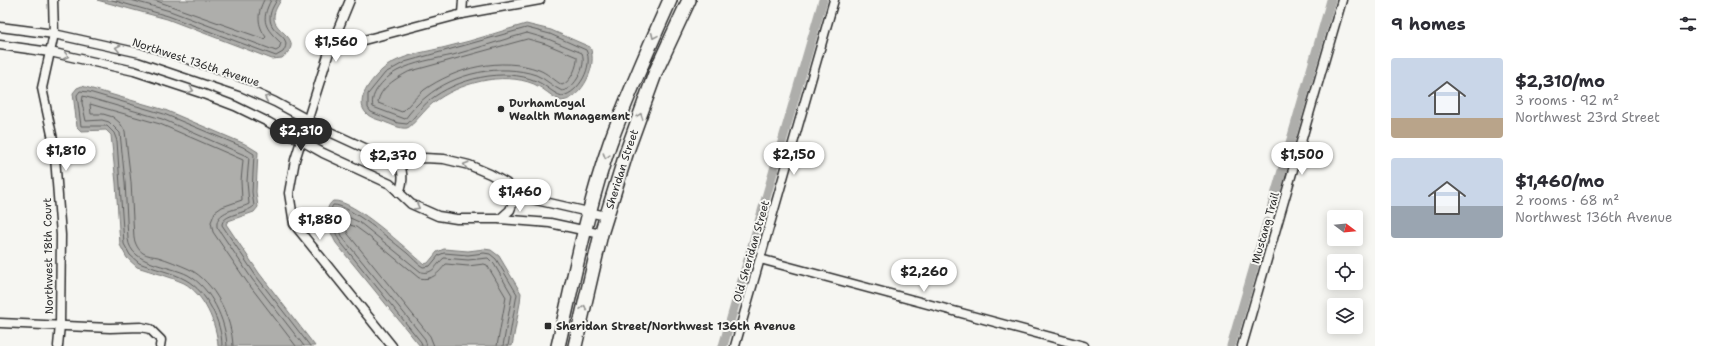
<!DOCTYPE html>
<meta charset="utf-8">
<style>
body{margin:0;font-family:"Shantell Sans",sans-serif;background:#f2f2f3;color:#2b2b33;height:100vh;display:flex;flex-direction:column;font-size:15px;white-space:nowrap}
*{box-sizing:border-box;margin:0}
p{font-size:13px;color:#7c7c81}
.icon{flex:none;width:22px;height:22px;fill:none;stroke:currentColor;stroke-width:2;stroke-linecap:round;stroke-linejoin:round}
.map{position:relative;flex:1;overflow:hidden}
.drawer{display:flex;flex-direction:column;background:#fff;width:340px}
.drawer>*{flex:none}
.needle{width:26px;rotate:106deg}
.tools{position:absolute;left:1327px;top:210px;display:grid;gap:8px}
.tools a{display:grid;place-items:center;width:36px;height:36px;border-radius:4px;background:#fff;box-shadow:0 2px 10px #0003;font-size:20px}
.price{position:absolute;translate:-50% -34px;padding:0 9px;border-radius:14px;background:#fff;color:#222;font-size:13px;line-height:26px;filter:drop-shadow(0 1px 2px #0008)}
.price::after{content:'';position:absolute;left:50%;top:24px;width:12px;height:9px;margin-left:-6px;background:inherit;clip-path:polygon(0 0,100% 0,50% 100%)}
.price.current{background:#2b2b2b;color:#fff}
ul{padding:0;list-style:none}
li{display:flex;align-items:center;gap:12px;height:100px;padding:0 16px}
li span{display:grid;place-items:center;flex:none;width:112px;height:80px;border-radius:4px;color:#555}
li>.icon{margin-inline-start:auto}
span .icon{width:48px;height:48px;fill:#fffc;stroke-width:1}
li b{font-size:17px}
h2{display:flex;justify-content:space-between;align-items:center;height:48px;padding:0 16px;font-size:17px}
main{display:flex;flex:1;min-height:0}
.map>svg:first-child{display:block}
.water{fill:#aeaeab;stroke:#7a7a78}
.lines{fill:none;stroke-linecap:round;stroke-linejoin:round}
.shore{stroke:#5f5f5e;stroke-width:1}
.canal{stroke:#aeaeab;stroke-width:9}
.minor-casing{stroke:#2b2b2b;stroke-width:11}
.primary-casing{stroke:#2b2b2b;stroke-width:16}
.minor{stroke:#f6f6f2;stroke-width:8}
.primary{stroke:#f6f6f2;stroke-width:13}
.oneway{stroke:#90908e}
.poi-dot{fill:#2b2b2b;stroke:#f6f6f2;stroke-width:1.5}
.labels{text-anchor:middle;stroke-width:4;stroke-linejoin:round;paint-order:stroke}
.street-label{font-size:11px;fill:#2b2b2b;stroke:#f6f6f2}
.poi-label{font-size:11px;font-weight:bold;fill:#2b2b2b;stroke:#f6f6f2;text-anchor:start}
</style>
<main>
<div class="map">
<svg width="1375" height="346" viewBox="0 0 1375 346">
<rect width="100%" height="100%" fill="#f6f6f2"/>
<filter id="ink" filterUnits="userSpaceOnUse"><feTurbulence type="fractalNoise" baseFrequency=".025" numOctaves="2"/><feDisplacementMap in="SourceGraphic" scale="8" xChannelSelector="R" yChannelSelector="G"/><feConvolveMatrix kernelMatrix="1 2 1 2 8 2 1 2 1" color-interpolation-filters="sRGB"/></filter>
<g filter="url(#ink)">
<!-- water -->
<g class="water">
<path d="M 97,0 L 281,0 C 278,5 274,11 274,17 C 273,33 307,38 282,58 L 272,59 L 167,19 Z"/>
<path d="M 526,24 L 551,30 L 590,47 C 598,65 583,98 562,101 C 551,97 544,88 534,84 C 502,71 459,83 433,103 C 426,108 412,127 407,128 C 400,129 393,125 387,123 C 381,120 372,119 367,114 C 353,101 372,79 382,70 C 400,54 428,52 450,46 C 476,40 501,31 526,24 Z"/>
<path d="M 82,86 L 165,110 L 245,144 L 258,152 L 256,192 L 258,207 L 254,212 L 228,221 L 226,224 L 259,273 L 315,346 L 218,346 C 217,324 204,294 184,283 C 169,276 152,272 137,267 L 127,258 L 120,245 L 116,183 L 111,135 L 106,130 L 81,131 L 77,127 L 73,93 L 77,88 Z"/>
<path d="M 333,201 C 354,199 407,250 424,264 L 428,263 L 437,252 L 444,249 L 468,251 L 484,249 L 491,250 L 499,256 L 521,293 L 520,303 L 512,346 L 420,346 L 336,243 C 330,233 321,209 333,201 Z"/>
</g>
<g class="lines">
<!-- shore -->
<g class="shore">
<path d="M 112,0 L 168,16 L 276,56 L 283,52 C 294,35 270,35 270,18 C 270,11 274,5 277,0"/>
<path d="M 131,0 L 170,11 L 276,51 L 279,49 L 281,43 C 265,28 260,21 271,0"/>
<path d="M 154,0 L 264,39 L 266,37 C 257,25 257,13 264,0"/>
<path d="M 527,28 L 550,34 L 586,50 C 594,66 579,93 562,96 C 552,93 546,85 536,81 C 504,67 456,79 430,100 C 422,106 413,120 407,124 L 398,123 L 371,112 L 368,108 L 368,94 L 385,73 L 405,62 Z"/>
<path d="M 527,33 L 548,39 L 582,53 C 587,66 575,89 562,91 C 553,87 546,79 536,75 C 501,63 454,73 426,97 C 418,103 411,111 405,119 L 373,107 C 369,93 386,77 397,71 C 414,62 435,59 453,55 C 478,48 502,40 527,33 Z"/>
<path d="M 528,39 L 546,44 L 577,57 C 578,65 571,82 562,85 C 554,80 547,73 539,70 C 501,56 455,68 424,90 C 416,97 409,105 402,112 L 378,103 C 379,88 397,78 408,72 Z"/>
<path d="M 222,346 C 222,322 207,292 186,280 C 172,272 154,269 139,263 L 130,255 L 124,244 L 117,141 L 114,133 L 107,126 L 81,126 L 77,95 L 80,91 L 89,92 L 164,114 L 243,147 L 254,154 L 252,192 L 254,206 C 246,214 222,214 222,225 L 256,276 L 310,346"/>
<path d="M 227,346 C 226,320 211,288 188,275 C 169,265 131,265 128,239 L 125,182 L 120,133 L 109,122 L 102,120 L 86,121 L 82,103 L 83,96 L 162,119 L 249,157 L 247,181 L 249,204 C 238,210 215,210 217,227 L 252,279 L 304,346"/>
<path d="M 233,346 C 232,318 215,282 189,269 C 180,265 168,260 158,257 C 153,256 148,256 143,253 C 138,250 135,243 134,238 L 131,182 L 125,131 L 120,123 L 113,117 L 103,114 L 91,114 L 90,104 L 160,124 L 243,160 L 241,181 L 242,200 L 222,207 L 215,212 L 211,222 L 213,232 L 247,282 L 296,346"/>
<path d="M 422,346 L 421,342 L 339,240 C 335,232 327,213 333,205 C 349,204 393,242 407,253 C 412,257 417,264 423,267 L 430,266 L 439,255 L 444,253 L 468,255 L 484,253 L 490,254 L 496,259 L 517,294 L 508,346"/>
<path d="M 427,346 L 425,339 L 343,238 L 339,229 L 337,212 L 359,222 L 421,272 C 434,275 436,264 444,258 L 468,260 L 488,258 L 494,264 L 512,295 L 503,346"/>
<path d="M 434,346 L 430,336 L 348,234 L 345,227 L 345,223 L 356,227 L 367,235 L 419,278 C 433,281 438,273 446,264 L 468,266 L 484,264 L 487,265 L 506,297 L 497,346"/>
</g>
<!-- canal -->
<g class="canal">
<path d="M 1271,209 L 1331,0"/>
<path d="M 723,346 L 823,0"/>
<path d="M 1231,346 L 1267,222"/>
</g>
<defs>
<g id="minor">
<path d="M 53,0 L 54,34 L 42,88 L 54,144 L 61,235 L 60,325 L 58,346"/>
<path d="M 350,0 L 330,49 L 295,160 L 289,193 L 294,224 L 392,346"/>
<path d="M 462,14 L 463,0"/>
<path d="M 0,27 L 54,34 L 140,53 L 244,88 L 275,102 L 332,133 L 369,150 L 397,160 L 424,158 L 444,159 L 469,165 L 490,174 L 506,183 L 523,197 L 606,216"/>
<path d="M 0,45 L 50,52 L 134,71 L 201,93 L 235,106 L 268,122 L 323,153 L 390,184 L 411,204 L 438,216 L 457,219 L 500,219 L 550,223 L 601,234"/>
<path d="M 330,49 L 462,14 L 540,0"/>
<path d="M 397,160 C 404,171 404,181 399,193"/>
<path d="M 500,219 L 510,210 L 517,192"/>
<path d="M 760,259 L 1084,346"/>
<path d="M 0,323 L 110,328 L 141,327 L 150,329 L 161,340 L 160,346"/>
<path d="M 735,346 L 834,0"/>
<path d="M 1242,346 L 1342,0"/>
</g>
<g id="primary">
<path d="M 558,346 C 574,278 587,209 610,143 C 628,94 649,47 670,0"/>
<path id="s1" d="M 575,346 L 601,234 L 627,151 L 656,71 L 689,0"/>
</g>
</defs>
<!-- minor casing -->
<use href="#minor" class="minor-casing"/>
<!-- primary casing -->
<use href="#primary" class="primary-casing"/>
<!-- minor -->
<use href="#minor" class="minor"/>
<!-- primary -->
<use href="#primary" class="primary"/>
</g>
<!-- one-way arrows -->
<defs><path id="oneway-chevron" d="M-2-3.5L2.5 0L-2 3.5" fill="none" stroke-width="1.6" stroke-linecap="round" stroke-linejoin="round"/></defs>
<g class="oneway">
<use href="#oneway-chevron" transform="translate(654 36) rotate(114)"/>
<use href="#oneway-chevron" transform="translate(118 48) rotate(-167)"/>
<use href="#oneway-chevron" transform="translate(66 56) rotate(13)"/>
<use href="#oneway-chevron" transform="translate(191 90) rotate(18)"/>
<use href="#oneway-chevron" transform="translate(267 98) rotate(-156)"/>
<use href="#oneway-chevron" transform="translate(640 116) rotate(-70)"/>
<use href="#oneway-chevron" transform="translate(606 156) rotate(107)"/>
<use href="#oneway-chevron" transform="translate(466 165) rotate(-164)"/>
<use href="#oneway-chevron" transform="translate(417 207) rotate(28)"/>
<use href="#oneway-chevron" transform="translate(584 308) rotate(-77)"/>
</g>
</g>
<!-- markers -->
<g class="poi-dot">
<circle cx="501" cy="109" r="4"/>
<rect x="544" y="322" width="8" height="8" rx="2"/>
</g>
<g class="labels">
<!-- street labels -->
<g class="street-label">
<text transform="translate(196 62) rotate(18)" y="4">Northwest 136th Avenue</text>
<text dy="4" stroke="none"><textPath href="#s1" startOffset="183">Sheridan Street</textPath></text>
<text transform="translate(1265 228) rotate(-74)" y="4">Mustang Trail</text>
<text transform="translate(751 251) rotate(-74)" y="4">Old Sheridan Street</text>
<text transform="translate(48 256) rotate(-91)" y="4">Northwest 18th Court</text>
</g>
<!-- poi labels -->
<g class="poi-label">
<text x="509" y="107">DurhamLoyal<tspan x="509" dy="13">Wealth Management</tspan></text>
<text x="556" y="330">Sheridan Street/Northwest 136th Avenue</text>
</g>
</g>
</svg>
<div class="tools">
<a><svg class="needle" viewBox="-14 -14 28 28"><path d="M0-13l5 13h-10z" fill="#e53935"/><path d="M0 13l5-13h-10z" fill="#7c7c81"/></svg></a>
<a><svg class="icon" aria-label="locate" viewBox="0 0 24 24"><circle cx="12" cy="12" r="6"/><path d="M12 2v4M12 18v4M2 12h4M18 12h4"/></svg></a>
<a><svg class="icon" aria-label="layers" viewBox="0 0 24 24"><path d="M12 4l9 5-9 5-9-5zM3 14l9 5 9-5"/></svg></a>
</div>
<b class="price" style="left:336px;top:63px">$1,560</b>
<b class="price current" style="left:301px;top:152px">$2,310</b>
<b class="price" style="left:66px;top:172px">$1,810</b>
<b class="price" style="left:794px;top:176px">$2,150</b>
<b class="price" style="left:1302px;top:176px">$1,500</b>
<b class="price" style="left:393px;top:177px">$2,370</b>
<b class="price" style="left:520px;top:213px">$1,460</b>
<b class="price" style="left:320px;top:241px">$1,880</b>
<b class="price" style="left:924px;top:293px">$2,260</b>
</div>
<section class="drawer">
<h2>9 homes<svg class="icon" aria-label="filters" viewBox="0 0 24 24"><path d="M4 7h16M4 17h16"/><circle cx="9" cy="7" r="2"/><circle cx="15" cy="17" r="2"/></svg></h2>
<ul>
<li><span style="background:linear-gradient(#c9d6e8 75%,#b9a48a 0)"><svg class="icon" aria-label="home" viewBox="0 0 24 24"><path d="M3 11l9-7 9 7M6 9v11h12V9"/></svg></span><div><b>$2,310/mo</b><p>3 rooms · 92 m²</p><p>Northwest 23rd Street</p></div></li>
<li><span style="background:linear-gradient(#c9d6e8 60%,#9aa5b1 0)"><svg class="icon" aria-label="home" viewBox="0 0 24 24"><path d="M3 11l9-7 9 7M6 9v11h12V9"/></svg></span><div><b>$1,460/mo</b><p>2 rooms · 68 m²</p><p>Northwest 136th Avenue</p></div></li>
</ul>
</section>
</main>
